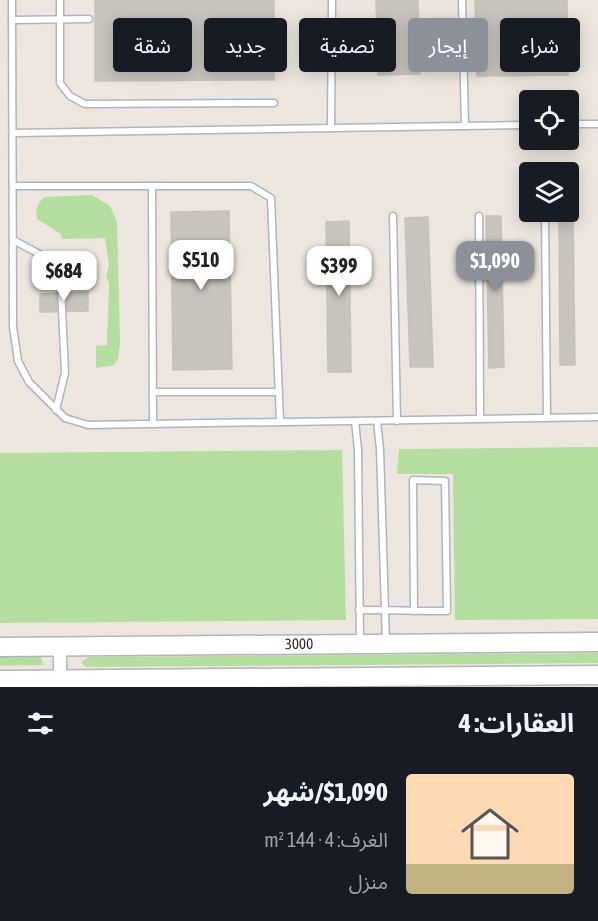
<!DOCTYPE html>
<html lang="ar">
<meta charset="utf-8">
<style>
body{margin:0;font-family:"Asap Condensed","Noto Sans Arabic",sans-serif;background:#242831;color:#f1f3f6;direction:rtl;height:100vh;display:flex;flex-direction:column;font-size:22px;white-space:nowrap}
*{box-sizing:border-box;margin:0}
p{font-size:20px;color:#9ea1a6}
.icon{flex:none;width:33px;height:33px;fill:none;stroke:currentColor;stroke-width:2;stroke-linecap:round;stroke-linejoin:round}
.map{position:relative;height:687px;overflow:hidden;direction:ltr}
.side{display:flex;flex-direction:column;background:#171b24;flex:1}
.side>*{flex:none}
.banner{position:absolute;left:18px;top:18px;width:562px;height:54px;direction:rtl;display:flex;gap:12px}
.tools{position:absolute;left:519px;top:90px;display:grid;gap:12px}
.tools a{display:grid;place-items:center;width:60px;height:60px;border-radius:6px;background:#171b24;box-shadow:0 3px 15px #0003;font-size:30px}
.price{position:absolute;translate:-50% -51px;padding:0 14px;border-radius:12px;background:#fff;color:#222;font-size:20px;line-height:39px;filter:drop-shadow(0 2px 3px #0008)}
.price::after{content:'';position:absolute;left:50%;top:36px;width:18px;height:14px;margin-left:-9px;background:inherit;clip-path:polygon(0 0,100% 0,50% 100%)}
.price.on{background:#8c9099;color:#fff}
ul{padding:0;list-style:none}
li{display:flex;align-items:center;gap:18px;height:150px;padding:0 24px}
li span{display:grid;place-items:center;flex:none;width:168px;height:120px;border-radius:6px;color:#555}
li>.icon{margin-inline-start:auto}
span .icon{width:72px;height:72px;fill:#fffc;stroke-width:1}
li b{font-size:26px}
h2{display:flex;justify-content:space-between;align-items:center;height:72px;padding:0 24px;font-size:26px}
.pill{padding:0 21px;border-radius:6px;background:#171b24;box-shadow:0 3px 15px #0003;font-size:21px;line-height:54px}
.pill.on{background:#8c9099;color:#fff}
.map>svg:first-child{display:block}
.green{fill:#b3de9e}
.building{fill:#c7c3bd;stroke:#c7c2b8;stroke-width:1.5}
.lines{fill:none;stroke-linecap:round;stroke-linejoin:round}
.lane-casing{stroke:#b1b4bd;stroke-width:9}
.street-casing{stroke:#b1b4bd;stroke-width:15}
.secondary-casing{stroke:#b1b4bd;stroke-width:21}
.lane{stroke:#fff;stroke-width:6}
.street{stroke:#fff;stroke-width:12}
.secondary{stroke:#fff;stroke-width:18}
.labels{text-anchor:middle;stroke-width:4.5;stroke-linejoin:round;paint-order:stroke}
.street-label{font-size:15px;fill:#2b2b2b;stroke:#fff}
</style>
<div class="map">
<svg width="598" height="687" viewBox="0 0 598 687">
<rect width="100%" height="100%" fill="#ece6de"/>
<!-- green -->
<g class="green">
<path d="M 92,195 L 110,206 L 117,222 L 120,343 L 118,359 L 114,365 L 96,368 L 96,346 L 107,345 L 109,283 L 106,276 L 109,265 L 105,238 L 62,239 L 61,234 L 37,219 C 35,209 37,205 44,197 Z"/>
<path d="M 598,447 L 598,619 L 455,620 L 453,474 L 397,474 L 399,449 Z"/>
<path d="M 342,450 L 346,620 L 0,623 L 0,453 Z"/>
<path d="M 598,653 L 598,663 L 86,667 L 81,662 L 89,657 Z"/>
<path d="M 41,655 L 43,665 L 0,666 L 0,656 Z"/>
</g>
<!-- building -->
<g class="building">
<path d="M 95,0 L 274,0 L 274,80 L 95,81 Z"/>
<path d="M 376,0 L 418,0 L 420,74 L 378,75 Z"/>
<path d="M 475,0 L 567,0 L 568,75 L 477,76 Z"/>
<path d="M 229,211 L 232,369 L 173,370 L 171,212 Z"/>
<path d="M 486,216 L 501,216 L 504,367 L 489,368 Z"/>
<path d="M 559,216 L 573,216 L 575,365 L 560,365 Z"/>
<path d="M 428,217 L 433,367 L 410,367 L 405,218 Z"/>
<path d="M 349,221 L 351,372 L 328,372 L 326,222 Z"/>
<path d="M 88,292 L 88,311 L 40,312 L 40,294 Z"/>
</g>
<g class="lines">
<defs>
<g id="lane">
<path d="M 12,0 L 13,327 L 18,361 L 29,382 L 65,418 L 88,425 L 598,417"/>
<path d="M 60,0 L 60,83 L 70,96 L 85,104 L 274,103"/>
<path d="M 462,0 L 465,126"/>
<path d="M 12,20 L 89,19"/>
<path d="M 568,124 L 598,124"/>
<path d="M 331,128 L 332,0"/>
<path d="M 13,133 L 530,125"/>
<path d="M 13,186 L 251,186 L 271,198 L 280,422"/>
<path d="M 152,186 L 153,424"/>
<path d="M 545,215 L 547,418"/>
<path d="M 393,216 L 397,421"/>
<path d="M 479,216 L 480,419"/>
<path d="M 13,240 L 60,265 L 65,373 L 56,410"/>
<path d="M 153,392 L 279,392"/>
<path d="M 355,421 L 358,450 L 360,643"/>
<path d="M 377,421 L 380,449 L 386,643"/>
<path d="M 359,610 C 388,610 417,611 447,611 L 445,481 L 413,480 L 414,611"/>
</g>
<path id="street" d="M 60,646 L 60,679"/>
<g id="secondary">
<path d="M 0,647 L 598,642"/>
<path d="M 0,680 L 598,675"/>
</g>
</defs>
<!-- lane casing -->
<use href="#lane" class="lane-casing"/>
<!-- street casing -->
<use href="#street" class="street-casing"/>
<!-- secondary casing -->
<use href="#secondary" class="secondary-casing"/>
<!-- lane -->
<use href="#lane" class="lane"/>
<!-- street -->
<use href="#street" class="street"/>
<!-- secondary -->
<use href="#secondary" class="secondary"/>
</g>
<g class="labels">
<!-- street labels -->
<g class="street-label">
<text transform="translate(299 644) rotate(-1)" y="5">3000</text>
</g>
</g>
</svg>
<div class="tools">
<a><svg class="icon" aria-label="locate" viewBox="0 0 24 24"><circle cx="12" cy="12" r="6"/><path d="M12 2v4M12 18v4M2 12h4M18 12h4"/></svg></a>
<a><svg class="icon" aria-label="layers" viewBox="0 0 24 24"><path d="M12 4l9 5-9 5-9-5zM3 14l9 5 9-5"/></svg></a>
</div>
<b class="price" style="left:201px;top:291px">$510</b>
<b class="price on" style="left:495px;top:292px">$1,090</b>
<b class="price" style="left:339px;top:297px">$399</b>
<b class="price" style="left:64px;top:302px">$684</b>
<div class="banner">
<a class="pill">شراء</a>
<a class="pill on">إيجار</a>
<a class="pill">تصفية</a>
<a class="pill">جديد</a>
<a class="pill">شقة</a>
</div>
</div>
<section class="side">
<h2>العقارات: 4<svg class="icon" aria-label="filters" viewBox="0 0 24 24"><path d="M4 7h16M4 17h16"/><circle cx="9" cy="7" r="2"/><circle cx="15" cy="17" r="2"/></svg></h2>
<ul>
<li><span style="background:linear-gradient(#ffd9b3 75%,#c2b280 0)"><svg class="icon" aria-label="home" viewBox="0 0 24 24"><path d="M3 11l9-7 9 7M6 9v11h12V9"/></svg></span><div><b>$1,090/شهر</b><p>الغرف: 4 · 144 m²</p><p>منزل</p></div></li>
</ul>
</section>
